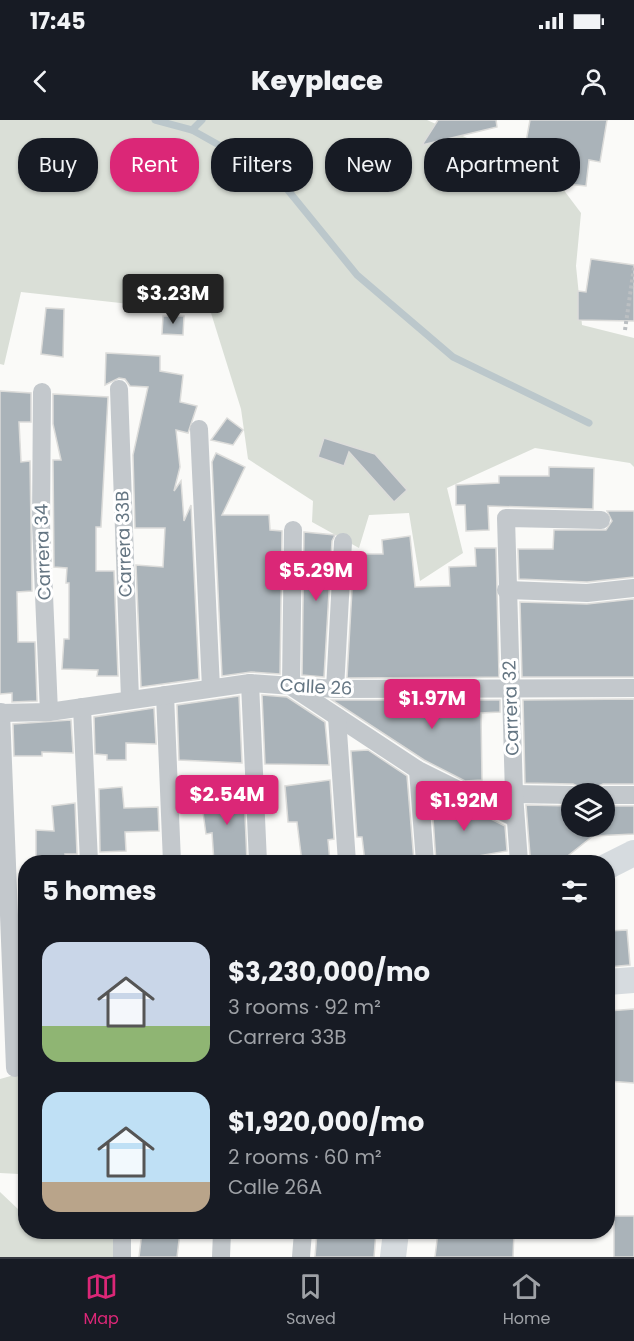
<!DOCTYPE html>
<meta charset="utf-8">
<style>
body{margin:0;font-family:Poppins,sans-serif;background:#20242c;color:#f1f3f6;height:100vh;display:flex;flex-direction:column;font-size:22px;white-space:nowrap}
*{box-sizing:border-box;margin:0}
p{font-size:20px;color:#9ea1a6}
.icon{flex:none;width:33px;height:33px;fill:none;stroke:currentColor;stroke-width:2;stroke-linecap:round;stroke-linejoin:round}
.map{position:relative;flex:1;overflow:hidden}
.drawer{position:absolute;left:18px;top:735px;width:597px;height:384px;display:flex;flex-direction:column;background:#171b24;border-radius:24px;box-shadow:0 2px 4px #0004}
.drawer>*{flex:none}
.banner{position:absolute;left:18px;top:18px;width:598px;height:54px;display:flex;gap:12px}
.fabs{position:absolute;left:561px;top:663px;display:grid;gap:12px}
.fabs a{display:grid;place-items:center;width:54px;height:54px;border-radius:50%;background:#171b24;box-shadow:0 2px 4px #0004;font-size:30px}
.price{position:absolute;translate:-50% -51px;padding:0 14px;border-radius:6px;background:#db2777;color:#fff;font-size:20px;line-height:39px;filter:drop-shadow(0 2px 3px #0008)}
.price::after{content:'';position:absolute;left:50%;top:36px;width:18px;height:14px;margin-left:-9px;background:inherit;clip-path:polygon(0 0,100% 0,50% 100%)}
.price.current{background:#222;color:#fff}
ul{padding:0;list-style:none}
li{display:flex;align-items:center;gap:18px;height:150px;padding:0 24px}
li span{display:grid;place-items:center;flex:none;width:168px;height:120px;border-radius:18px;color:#555}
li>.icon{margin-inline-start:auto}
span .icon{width:72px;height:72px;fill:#fffc;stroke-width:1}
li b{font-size:26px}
h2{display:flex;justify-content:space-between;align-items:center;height:72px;padding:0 24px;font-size:26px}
.tag{padding:0 21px;border-radius:24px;background:#171b24;box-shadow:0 2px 4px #0004;font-size:21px;line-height:54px}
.tag.current{background:#db2777;color:#fff}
.status{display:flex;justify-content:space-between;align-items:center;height:42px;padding:0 30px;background:#171b24;direction:ltr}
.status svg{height:16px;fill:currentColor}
header{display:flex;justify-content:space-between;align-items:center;height:78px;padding:0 24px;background:#171b24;font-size:27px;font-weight:800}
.dock{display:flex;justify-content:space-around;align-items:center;height:84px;border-top:2px solid #363941;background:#171b24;font-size:16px;color:#9ea1a6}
.dock a{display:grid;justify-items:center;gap:3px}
.dock .current{color:#db2777}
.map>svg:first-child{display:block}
.green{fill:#dadfd7}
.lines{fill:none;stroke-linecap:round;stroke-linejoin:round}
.stream{stroke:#bbc7cb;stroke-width:7}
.building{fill:#aab3b9;stroke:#dcdcda;stroke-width:1.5}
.path{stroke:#bbbfc2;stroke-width:4;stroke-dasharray:3 3;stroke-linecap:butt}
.street{stroke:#c3c8cc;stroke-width:18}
.secondary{stroke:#d6dbdf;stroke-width:26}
.labels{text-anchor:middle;stroke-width:6;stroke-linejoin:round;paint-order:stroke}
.street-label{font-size:18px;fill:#657683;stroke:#fff}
</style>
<div class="status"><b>17:45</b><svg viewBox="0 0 49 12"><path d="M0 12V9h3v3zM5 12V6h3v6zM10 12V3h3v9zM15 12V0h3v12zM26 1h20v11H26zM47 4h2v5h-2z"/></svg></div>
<header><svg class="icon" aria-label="back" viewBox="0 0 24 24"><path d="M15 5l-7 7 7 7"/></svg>Keyplace<svg class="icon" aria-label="person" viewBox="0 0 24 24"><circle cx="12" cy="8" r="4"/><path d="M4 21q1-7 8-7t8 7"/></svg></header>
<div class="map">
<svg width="634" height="1137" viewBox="0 0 634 1137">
<rect width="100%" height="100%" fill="#fafaf8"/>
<!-- green -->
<g class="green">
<path d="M 0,0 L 427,0 L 554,57 L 581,93 L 576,146 L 582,205 L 634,218 L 634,347 L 630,343 L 535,328 L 447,368 L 463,433 L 420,461 L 409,393 L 369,395 L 359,428 L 312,402 L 313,381 L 248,339 L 241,289 L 211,193 L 21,172 L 4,245 L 0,244 Z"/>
<path d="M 25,952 L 25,1063 L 19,1054 L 0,1053 L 0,959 Z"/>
<path d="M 0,1072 L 19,1090 L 25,1088 L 26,1112 L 120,1112 L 115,1137 L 0,1137 Z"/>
</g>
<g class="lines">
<!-- stream -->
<g class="stream">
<path d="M 155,0 L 192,10 L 202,0"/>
<path d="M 192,10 L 278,58 L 357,155 L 453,237 L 589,303"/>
</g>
</g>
<!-- building -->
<g class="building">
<path d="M 438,0 L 496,0 L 497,7 L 422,25 Z"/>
<path d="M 530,0 L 607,0 L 600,42 L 589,40 L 586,66 L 567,64 L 571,37 L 564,36 L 565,33 L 526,22 Z"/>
<path d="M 591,139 L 634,145 L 634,201 L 578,200 L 578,171 L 586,172 Z"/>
<path d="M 46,188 L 64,189 L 63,237 L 41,234 Z"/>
<path d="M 163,196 L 184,196 L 183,215 L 162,214 Z"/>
<path d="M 106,233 L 160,236 L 160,251 L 183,255 L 180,282 L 197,286 L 188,313 L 176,310 L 180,347 L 174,371 L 181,361 L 184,401 L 191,385 L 199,559 L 141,567 L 136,445 L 163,447 L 165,408 L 135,408 L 133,335 L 148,267 L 130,266 L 125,259 L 119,258 L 105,265 Z"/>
<path d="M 0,271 L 31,273 L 31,302 L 19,302 L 21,342 L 30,341 L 32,471 L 17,472 L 18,522 L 35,522 L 37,581 L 12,582 L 12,573 L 0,574 Z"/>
<path d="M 53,274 L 108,277 L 101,407 L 96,407 L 96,451 L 114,451 L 118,556 L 97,556 L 98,550 L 62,549 L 64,519 L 69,519 L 69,463 L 66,463 L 67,448 L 54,447 L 53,340 L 61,340 L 53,304 Z"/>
<path d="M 227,298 L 243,310 L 233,325 L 211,320 Z"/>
<path d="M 324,318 L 375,334 L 407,370 L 394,382 L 349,332 L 344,346 L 318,337 Z"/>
<path d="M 216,333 L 245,347 L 222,395 L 269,395 L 270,410 L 282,411 L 280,554 L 251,552 L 222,556 L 212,342 Z"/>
<path d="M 549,347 L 594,348 L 593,389 L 488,386 L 489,410 L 466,411 L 465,385 L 456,385 L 456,365 L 499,363 L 499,356 L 549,356 Z"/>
<path d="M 607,391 L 634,391 L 634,457 L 587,462 L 519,459 L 518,429 L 553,429 L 554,410 L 606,410 L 612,401 Z"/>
<path d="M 304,412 L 335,415 L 332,421 L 324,557 L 302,555 Z"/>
<path d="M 410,416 L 415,467 L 450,466 L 449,447 L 476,446 L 475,428 L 496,428 L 499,557 L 347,558 L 354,434 L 383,434 L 382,420 Z"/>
<path d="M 634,479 L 634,557 L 522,557 L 520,482 L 587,484 Z"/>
<path d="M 262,575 L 287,577 L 325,602 L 329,645 L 265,644 Z"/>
<path d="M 239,576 L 242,643 L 179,640 L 177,585 Z"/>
<path d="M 634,579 L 634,664 L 603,664 L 598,666 L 593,674 L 583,674 L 578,666 L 573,664 L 525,663 L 523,580 Z"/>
<path d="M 332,580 L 500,580 L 500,592 L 481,593 L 482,660 L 465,661 L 424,640 Z"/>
<path d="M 154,588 L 156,624 L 126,623 L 126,640 L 107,640 L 107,635 L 95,634 L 94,597 Z"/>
<path d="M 71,600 L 73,633 L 42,632 L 42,636 L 14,636 L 13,604 Z"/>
<path d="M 368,630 L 407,656 L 414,742 L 365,742 L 362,717 L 357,717 L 351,631 Z"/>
<path d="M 330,660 L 334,719 L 328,720 L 330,742 L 302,742 L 297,702 L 288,702 L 285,666 Z"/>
<path d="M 122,667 L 124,688 L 158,687 L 159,711 L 125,712 L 126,731 L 100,732 L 99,669 Z"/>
<path d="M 431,669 L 505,706 L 507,731 L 472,737 L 473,742 L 436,742 Z"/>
<path d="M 244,672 L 247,742 L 214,742 L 212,713 L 206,714 L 201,678 Z"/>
<path d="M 75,683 L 77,734 L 65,734 L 66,742 L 44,742 L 43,736 L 36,736 L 36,710 L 54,711 L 52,686 Z"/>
<path d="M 526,685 L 572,686 L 572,706 L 604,706 L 604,686 L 634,686 L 634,714 L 593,716 L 560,742 L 535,742 L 530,735 Z"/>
<path d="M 627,810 L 630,845 L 608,847 L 608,811 Z"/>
<path d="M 634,889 L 634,963 L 608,961 L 608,891 Z"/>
<rect x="614" y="1096" width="20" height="41"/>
<path d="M 142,1112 L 180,1112 L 177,1137 L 139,1137 Z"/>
<path d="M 317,1112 L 376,1112 L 374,1137 L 315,1137 Z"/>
<path d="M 438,1112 L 514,1112 L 513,1137 L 435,1137 Z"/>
</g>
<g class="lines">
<!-- path -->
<path class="path" d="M 625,210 L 634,147"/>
<!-- street -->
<g class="street">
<path d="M 119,269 L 130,579"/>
<path d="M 42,272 L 41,404 L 49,592"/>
<path d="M 199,309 L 211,568"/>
<path d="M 506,470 L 587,473 L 634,468"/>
<path d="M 250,563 L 258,742"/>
<path d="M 291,566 L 293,410"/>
<path d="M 292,567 L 418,650 L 515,698"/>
<path d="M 335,569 L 343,422"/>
<path d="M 165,575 L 172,742"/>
<path d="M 82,587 L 89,742"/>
<path d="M 1,592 L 15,948"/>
<path d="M 0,593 L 49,592 L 250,563 L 335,569 L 634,568"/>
<path d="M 337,597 L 347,742"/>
<path d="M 418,650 L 425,742"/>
<path d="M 514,674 L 572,675"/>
<path d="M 604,675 L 634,675"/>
<path d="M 519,742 L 514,674 L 506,398 L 601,400"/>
<path d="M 122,1112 L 122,1137"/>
<path d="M 221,1137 L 222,1112"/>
<path d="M 301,1137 L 303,1112"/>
</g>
<!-- secondary -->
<g class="secondary">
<path d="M 608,746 L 634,733"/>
<path d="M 608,862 L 634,860"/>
<path d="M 393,1137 L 396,1112"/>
</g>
</g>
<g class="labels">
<!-- street labels -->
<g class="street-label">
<text transform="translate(124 424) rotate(-92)" y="6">Carrera 33B</text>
<text transform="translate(43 432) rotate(-92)" y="6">Carrera 34</text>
<text transform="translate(316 567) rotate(3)" y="6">Calle 26</text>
<text transform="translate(511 588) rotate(-92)" y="6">Carrera 32</text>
</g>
</g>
</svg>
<div class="fabs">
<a><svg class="icon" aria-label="layers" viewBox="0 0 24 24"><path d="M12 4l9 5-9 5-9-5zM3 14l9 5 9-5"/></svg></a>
</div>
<b class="price current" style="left:173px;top:205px">$3.23M</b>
<b class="price" style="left:316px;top:482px">$5.29M</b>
<b class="price" style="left:432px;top:610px">$1.97M</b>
<b class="price" style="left:227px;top:706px">$2.54M</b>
<b class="price" style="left:464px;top:712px">$1.92M</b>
<div class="banner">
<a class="tag">Buy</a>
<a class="tag current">Rent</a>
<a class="tag">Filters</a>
<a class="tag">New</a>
<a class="tag">Apartment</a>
</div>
<section class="drawer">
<h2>5 homes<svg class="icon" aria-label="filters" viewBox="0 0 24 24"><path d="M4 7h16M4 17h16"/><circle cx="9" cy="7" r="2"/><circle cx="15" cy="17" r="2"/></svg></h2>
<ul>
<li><span style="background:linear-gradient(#c9d6e8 70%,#8fb573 0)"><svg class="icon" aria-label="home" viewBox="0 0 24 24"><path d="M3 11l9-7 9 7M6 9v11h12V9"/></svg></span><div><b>$3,230,000/mo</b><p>3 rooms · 92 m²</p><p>Carrera 33B</p></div></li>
<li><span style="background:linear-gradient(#bfe0f5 75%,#b9a48a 0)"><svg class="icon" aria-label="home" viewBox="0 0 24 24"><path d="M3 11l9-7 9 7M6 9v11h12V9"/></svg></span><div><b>$1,920,000/mo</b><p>2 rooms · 60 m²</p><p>Calle 26A</p></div></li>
</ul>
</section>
</div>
<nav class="dock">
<a class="current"><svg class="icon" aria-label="map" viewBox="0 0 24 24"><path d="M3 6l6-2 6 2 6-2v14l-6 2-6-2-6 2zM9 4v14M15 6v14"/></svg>Map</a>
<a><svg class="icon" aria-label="saved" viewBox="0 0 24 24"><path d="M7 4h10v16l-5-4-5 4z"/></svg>Saved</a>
<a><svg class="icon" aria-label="home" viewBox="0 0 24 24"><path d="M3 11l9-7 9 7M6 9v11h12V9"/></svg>Home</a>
</nav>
